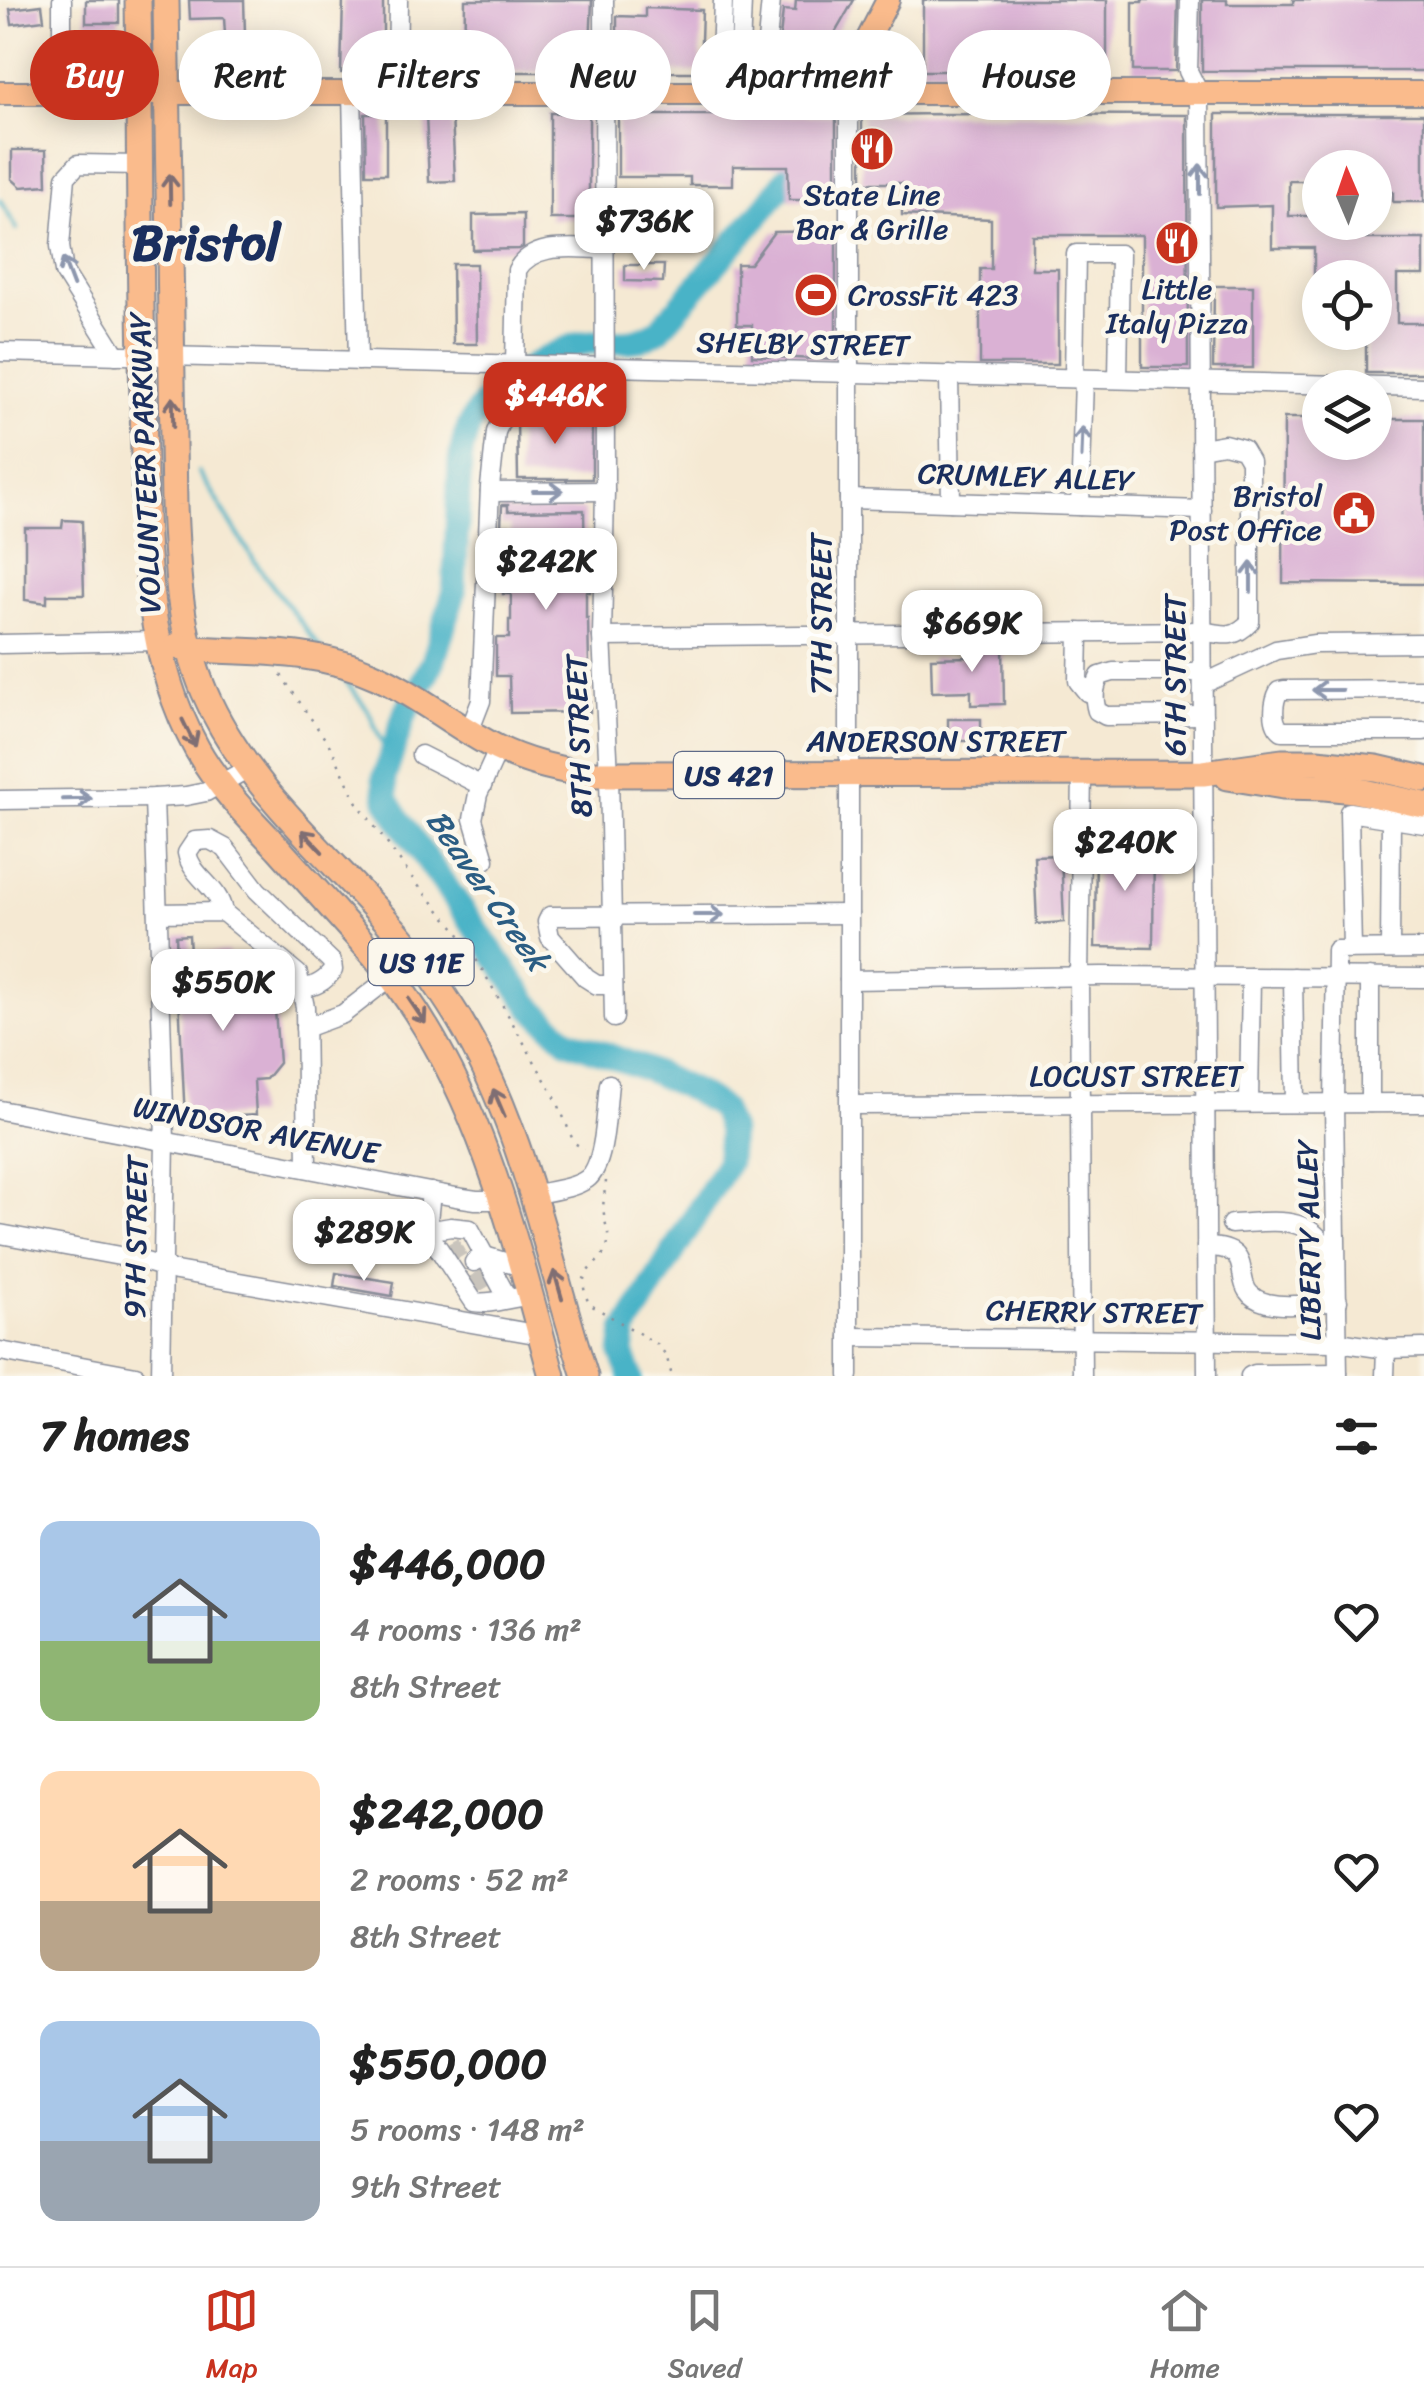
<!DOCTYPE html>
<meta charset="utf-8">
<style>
body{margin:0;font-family:Sriracha,sans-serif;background:#f6f6f6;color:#222;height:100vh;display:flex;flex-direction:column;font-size:38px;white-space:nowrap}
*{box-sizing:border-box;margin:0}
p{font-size:32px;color:#767676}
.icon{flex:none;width:55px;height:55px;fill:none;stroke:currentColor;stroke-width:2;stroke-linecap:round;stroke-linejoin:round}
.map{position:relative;height:1376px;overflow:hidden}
.sheet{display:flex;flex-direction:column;background:#fff;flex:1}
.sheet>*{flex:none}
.guide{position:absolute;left:30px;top:30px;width:1365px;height:90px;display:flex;gap:20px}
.needle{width:65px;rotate:358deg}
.fabs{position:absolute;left:1302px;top:150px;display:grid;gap:20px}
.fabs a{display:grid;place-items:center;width:90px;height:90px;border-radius:50%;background:#fff;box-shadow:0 5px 25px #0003;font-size:50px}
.price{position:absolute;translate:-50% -85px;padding:0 22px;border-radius:20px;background:#fff;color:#222;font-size:32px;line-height:65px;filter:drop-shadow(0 2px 5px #0008)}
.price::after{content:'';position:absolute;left:50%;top:60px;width:30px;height:22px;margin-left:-15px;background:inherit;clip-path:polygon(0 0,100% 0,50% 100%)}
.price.on{background:#c8321e;color:#fff}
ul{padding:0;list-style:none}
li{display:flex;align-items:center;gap:30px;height:250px;padding:0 40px}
li span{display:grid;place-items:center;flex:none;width:280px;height:200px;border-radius:20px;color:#555}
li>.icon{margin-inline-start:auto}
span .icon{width:120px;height:120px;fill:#fffc;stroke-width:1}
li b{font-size:42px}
h2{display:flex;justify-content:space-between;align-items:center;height:120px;padding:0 40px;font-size:42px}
.pill{padding:0 35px;border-radius:45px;background:#fff;box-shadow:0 5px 25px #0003;font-size:35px;line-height:90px}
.pill.on{background:#c8321e;color:#fff}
.tabs{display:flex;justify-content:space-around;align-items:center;height:140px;border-top:2px solid #e0e0e0;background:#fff;font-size:28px;color:#767676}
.tabs a{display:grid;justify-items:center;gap:5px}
.tabs .on{color:#c8321e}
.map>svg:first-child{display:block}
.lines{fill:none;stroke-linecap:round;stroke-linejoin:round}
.stream{stroke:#49b3c7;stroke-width:4}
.river{stroke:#49b3c7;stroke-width:25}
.building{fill:#dab1d4}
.minor-tunnel{stroke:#c9c4bc;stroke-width:18;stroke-dasharray:18 9;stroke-linecap:butt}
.minor-casing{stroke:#888c98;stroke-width:21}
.major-casing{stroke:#888c98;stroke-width:26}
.highway-casing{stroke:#888c98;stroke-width:29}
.path{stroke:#888c98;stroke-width:2.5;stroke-dasharray:2.5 8;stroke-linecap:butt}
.minor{stroke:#fff;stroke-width:18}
.major{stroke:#fabb8c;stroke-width:22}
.highway{stroke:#fabb8c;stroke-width:25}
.oneway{stroke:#8d97ae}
.oneway2{stroke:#7f6e73}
.labels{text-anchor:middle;stroke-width:9;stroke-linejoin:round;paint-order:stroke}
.shield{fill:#fbf7ec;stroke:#5e6b89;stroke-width:2.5}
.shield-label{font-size:28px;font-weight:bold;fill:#1b2f5e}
.poi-label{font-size:30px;fill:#1b2f5e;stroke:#fbf7ec}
.street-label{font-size:30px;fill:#1b2f5e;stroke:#fbf7ec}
.water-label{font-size:32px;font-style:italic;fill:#2b5d83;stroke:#fbf7ec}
.town-label{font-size:50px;font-weight:bold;fill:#1b2f5e;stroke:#fbf7ec}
</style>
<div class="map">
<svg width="1424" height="1376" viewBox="0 0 1424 1376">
<rect width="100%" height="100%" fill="#fbf7ec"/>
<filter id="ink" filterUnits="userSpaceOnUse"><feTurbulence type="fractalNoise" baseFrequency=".01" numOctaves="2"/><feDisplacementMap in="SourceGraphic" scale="20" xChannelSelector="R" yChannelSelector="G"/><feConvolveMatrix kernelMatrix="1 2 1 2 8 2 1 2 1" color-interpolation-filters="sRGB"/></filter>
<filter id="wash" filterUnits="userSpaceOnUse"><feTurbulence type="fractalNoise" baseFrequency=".0048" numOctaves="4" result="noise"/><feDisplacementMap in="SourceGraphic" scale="40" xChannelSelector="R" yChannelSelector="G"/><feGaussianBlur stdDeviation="2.25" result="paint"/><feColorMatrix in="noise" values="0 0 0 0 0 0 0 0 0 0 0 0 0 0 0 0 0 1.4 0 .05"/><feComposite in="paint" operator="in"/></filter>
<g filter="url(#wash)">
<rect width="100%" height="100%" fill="#f5e9d3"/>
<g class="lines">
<!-- stream -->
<g class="stream">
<path d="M 0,200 L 17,229"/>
<path d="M 199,472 L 259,568 L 321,649"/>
<path d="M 342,677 L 368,710 L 390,760"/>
</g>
<!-- river -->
<path class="river" d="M 631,1376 L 622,1353 L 625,1331 L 728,1162 L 730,1131 L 721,1108 L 696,1092 L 646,1069 L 567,1040 L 532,1008 L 399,820 L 387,800 L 384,778 L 404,716 L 433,662 L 454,593 L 460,462 C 462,446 466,430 474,417 C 491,388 558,345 591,342 C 620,340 633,347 659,330 L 767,205 L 787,178"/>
</g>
<g id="blocks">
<!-- building -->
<g class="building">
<rect x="86" y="0" width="33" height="23"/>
<path d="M 189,0 L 244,0 L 245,34 L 225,34 L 224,18 L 190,19 Z"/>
<path d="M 343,0 L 383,0 L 383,72 L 341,73 Z"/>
<path d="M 465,0 L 592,0 L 589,72 L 464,72 Z"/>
<path d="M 796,0 L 854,0 L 831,40 L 827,72 L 776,73 L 783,10 L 795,11 Z"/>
<rect x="923" y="0" width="184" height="71"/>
<path d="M 1142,0 L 1178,0 L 1176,71 L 1133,71 L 1133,2 L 1142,2 Z"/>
<path d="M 1202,0 L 1227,0 L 1227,4 L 1293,4 L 1293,0 L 1424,0 L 1424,71 L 1202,71 Z"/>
<path d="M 42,5 L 44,20 L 12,24 L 10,9 Z"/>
<path d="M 645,8 L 702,10 L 700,72 L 617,72 L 617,16 L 645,17 Z"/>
<rect x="550" y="113" width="39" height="106"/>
<path d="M 365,114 L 386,114 L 386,174 L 366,174 Z"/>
<path d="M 452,114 L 455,181 L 429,182 L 426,115 Z"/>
<path d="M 943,114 L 1187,115 L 1188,367 L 1142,367 L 1142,235 L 1032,235 L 1032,269 L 1058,269 L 1058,364 L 980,364 L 980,269 L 991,269 L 991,219 L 902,215 L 902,183 L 862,183 L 862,115 Z"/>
<path d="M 1216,114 L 1424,114 L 1424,202 L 1393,202 L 1393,192 L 1375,191 L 1375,168 L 1320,168 L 1320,181 L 1289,181 L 1289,216 L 1320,216 L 1320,222 L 1366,222 L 1366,239 L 1424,239 L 1424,275 L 1397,275 L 1397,323 L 1424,323 L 1424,373 L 1366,373 L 1366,332 L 1375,332 L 1375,278 L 1314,275 L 1314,248 L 1272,248 L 1272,205 L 1216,207 Z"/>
<path d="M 618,115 L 836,115 L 836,200 L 789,200 L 788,166 L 733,166 L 733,185 L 690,185 L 690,177 L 618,177 Z"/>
<path d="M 12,150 L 46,150 L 47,185 L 21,187 L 12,179 Z"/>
<path d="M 523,214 L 523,247 L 519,249 L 473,250 L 473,215 Z"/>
<path d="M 836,231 L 836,360 L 752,356 L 752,325 L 737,325 L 737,264 L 750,264 L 774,232 Z"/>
<path d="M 452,264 L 476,264 L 477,344 L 453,344 Z"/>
<path d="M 625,265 L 664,265 L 663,282 L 625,281 Z"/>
<path d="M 1214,286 L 1253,286 L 1253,368 L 1213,368 Z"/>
<path d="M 592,415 L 592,479 L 518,479 L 517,420 L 520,417 Z"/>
<path d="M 1284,418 L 1320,418 L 1320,442 L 1375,442 L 1375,419 L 1424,419 L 1424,584 L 1283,583 Z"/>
<path d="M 502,505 L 508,505 L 508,511 L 584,510 L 585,577 L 591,577 L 590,592 L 586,592 L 586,618 L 588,618 L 590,712 L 510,713 L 509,676 L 496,676 L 496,638 L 509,638 L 509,620 L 511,620 L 511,594 L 503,594 L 503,579 L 511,579 L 510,526 L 501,526 Z"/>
<path d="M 63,520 L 82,521 L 84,595 L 47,595 L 47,603 L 25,600 L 25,528 L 62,528 Z"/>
<path d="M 970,646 L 1003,646 L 1004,704 L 971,705 L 971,691 L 932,692 L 931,658 L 970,657 Z"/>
<rect x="948" y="719" width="33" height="22"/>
<path d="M 1096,841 L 1154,841 L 1153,948 L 1095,947 Z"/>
<path d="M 1061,855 L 1064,922 L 1037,924 L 1034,856 Z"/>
<path d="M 189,935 L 190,954 L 228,952 L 230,974 L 263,974 L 273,983 L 279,1063 L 266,1079 L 254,1080 L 256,1115 L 185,1119 L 176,936 Z"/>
<path d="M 336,1273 L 394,1282 L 392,1296 L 334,1286 Z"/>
</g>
</g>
</g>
<g filter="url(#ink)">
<use href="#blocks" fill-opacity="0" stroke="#888c98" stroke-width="2.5"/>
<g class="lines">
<!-- minor-tunnel -->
<g class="minor-tunnel">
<path d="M 450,1253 L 462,1246"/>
<path d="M 473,1285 L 485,1278"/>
</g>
<defs>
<g id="minor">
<path d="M 604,0 L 605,491 L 602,637 L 609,775 L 614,1018"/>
<path d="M 723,0 L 721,60 L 740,53 L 742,0"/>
<path d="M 1190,0 L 1188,71 L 1199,93 L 1207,1376"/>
<path d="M 62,93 L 62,0"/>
<path d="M 352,93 L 358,361"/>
<path d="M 397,93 L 398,0"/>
<path d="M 762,93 L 771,0"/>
<path d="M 0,352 L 1424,387"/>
<path d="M 116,355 L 64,272 L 60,246 L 66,177 L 78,164 L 139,165"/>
<path d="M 515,365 L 517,270 C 534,241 574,249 604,249"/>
<path d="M 949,375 L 951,502"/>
<path d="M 1074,378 L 1076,254 L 1120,254 L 1118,379"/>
<path d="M 490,492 L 605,491"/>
<path d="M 849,499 L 1202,510"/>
<path d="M 1080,506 L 1084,379"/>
<path d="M 1079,632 L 1078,681 L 1087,692 L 1094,695"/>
<path d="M 602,637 L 1202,631 C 1224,635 1234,639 1250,622 L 1250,461 L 1243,449 L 1224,444 L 1201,448"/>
<path d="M 0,644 L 157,641"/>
<path d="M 1203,672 L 1113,672 L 1100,676 C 1094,688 1093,698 1097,711 L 1106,716 L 1203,715"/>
<path d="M 1203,684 L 1276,650 L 1315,644 L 1424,643"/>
<path d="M 1424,689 L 1284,690 L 1279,691 C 1273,702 1271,723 1282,731 L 1424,731"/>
<path d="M 469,732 L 481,701 L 490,487 L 496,432 L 502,418 L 516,402 L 533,392 L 549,390 L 604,393"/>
<path d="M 421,755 L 482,786"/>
<path d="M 1082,772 L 1079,977 L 1082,1376"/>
<path d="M 154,798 L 165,1140 L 161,1376"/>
<path d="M 0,800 L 154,798 L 186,796 L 206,792 L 247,769"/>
<path d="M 485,860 L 473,819 L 478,794 L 499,748"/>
<path d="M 223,912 C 219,886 192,878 187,853 L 195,841 L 210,840 L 225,848 L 257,890 L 332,962 L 333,970 C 325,982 315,986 302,989"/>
<path d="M 158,913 L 223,912 L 298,974 L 305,1007 L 307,1168"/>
<path d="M 1352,949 L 1349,812 L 1424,824"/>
<path d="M 1390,949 L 1391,819"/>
<path d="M 1293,977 L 1295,1103"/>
<path d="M 1370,977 L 1370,1103"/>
<path d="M 849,980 L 1102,976 L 1424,978"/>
<path d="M 613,985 L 597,985 L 586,978 L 550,937 L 547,922 L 550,916 L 849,914"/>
<path d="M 305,1028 L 343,1014 L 392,976"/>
<path d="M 1249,1103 L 1251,977"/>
<path d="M 849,1105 L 1424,1103"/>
<path d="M 0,1110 L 456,1197 L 476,1200 L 501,1200"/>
<path d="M 431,1192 L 427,1231 L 474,1302 C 492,1305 510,1297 529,1296"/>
<path d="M 532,1195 C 549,1191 573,1189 587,1179 C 606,1165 606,1106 609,1084"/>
<path d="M 1231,1224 C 1260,1223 1297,1214 1319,1238 L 1325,1302"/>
<path d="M 427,1231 L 451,1227 L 470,1229 L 507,1297"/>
<path d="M 0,1234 L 136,1259 L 176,1271 L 541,1335"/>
<path d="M 1206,1247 C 1266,1247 1221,1291 1267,1303 C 1289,1308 1315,1303 1338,1301"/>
<path d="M 474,1262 L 485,1256 L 521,1267"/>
<path d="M 849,1337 L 1338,1342 L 1386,1349 L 1424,1348"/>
<path d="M 0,1351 L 136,1376"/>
<path d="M 849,1376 L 849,93"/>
<path d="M 1250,1376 L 1255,1374 L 1338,1373"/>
<path d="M 1338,1376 L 1334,1103 L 1336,950 L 1424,949"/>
<path d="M 1385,1376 L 1386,1349"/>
</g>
<g id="major">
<path d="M 0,93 L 1424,93"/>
<path d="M 849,93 L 853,68 L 888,0"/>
</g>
<g id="highway">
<path d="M 138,0 C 140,134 139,267 143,401 C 146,518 138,643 197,749 C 218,786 248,817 278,848 C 310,884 342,919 374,955 C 477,1076 511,1226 552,1376"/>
<path d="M 166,0 L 174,505 C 177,569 179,632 204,691 C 244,785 326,852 392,927 C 418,955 439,987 459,1019 C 524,1128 547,1256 585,1376"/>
<path d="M 177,646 L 189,649 C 253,652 318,649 378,677 C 420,696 455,727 497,748 C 525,762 553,768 584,774 L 1203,773 L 1282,762 L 1317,762 L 1376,768 L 1424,779"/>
<path d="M 1228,777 L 1283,786 L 1325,787 L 1354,790 L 1424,805"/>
</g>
</defs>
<!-- minor casing -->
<use href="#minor" class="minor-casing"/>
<!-- major casing -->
<use href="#major" class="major-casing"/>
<!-- highway casing -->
<use href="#highway" class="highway-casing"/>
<!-- path -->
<g class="path">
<path d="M 281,675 L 332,749 L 356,801 L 416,883 L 456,929 L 479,964 L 557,1101 L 574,1143 L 585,1149"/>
<path d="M 606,1181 C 605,1191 602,1204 604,1214 C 605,1226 611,1234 607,1247 C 597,1272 573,1266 589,1304 L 657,1344 L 666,1355 L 672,1376"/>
</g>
<!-- minor -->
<use href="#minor" class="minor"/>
<!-- major -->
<use href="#major" class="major"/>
<!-- highway -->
<use href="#highway" class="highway"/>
</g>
<!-- one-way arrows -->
<defs><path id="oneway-shaft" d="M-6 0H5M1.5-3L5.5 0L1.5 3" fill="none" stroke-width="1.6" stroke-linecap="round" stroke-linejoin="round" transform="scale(2.5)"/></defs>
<g class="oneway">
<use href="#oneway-shaft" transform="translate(1200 179) rotate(-90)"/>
<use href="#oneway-shaft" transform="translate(68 272) rotate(-111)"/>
<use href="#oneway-shaft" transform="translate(1082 442) rotate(-88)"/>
<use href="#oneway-shaft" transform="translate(548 491)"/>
<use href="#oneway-shaft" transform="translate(1251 577) rotate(-90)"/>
<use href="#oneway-shaft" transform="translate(1327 690) rotate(180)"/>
<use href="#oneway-shaft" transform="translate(77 799) rotate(-1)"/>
<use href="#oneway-shaft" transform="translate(709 915)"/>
</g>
<g class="oneway2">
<use href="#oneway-shaft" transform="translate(170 189) rotate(-91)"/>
<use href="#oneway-shaft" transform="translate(173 412) rotate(-91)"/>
<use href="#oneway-shaft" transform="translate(189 733) rotate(64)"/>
<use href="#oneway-shaft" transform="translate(312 841) rotate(-133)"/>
<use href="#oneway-shaft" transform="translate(417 1011) rotate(56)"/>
<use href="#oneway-shaft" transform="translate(499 1103) rotate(-113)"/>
<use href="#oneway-shaft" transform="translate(558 1285) rotate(-106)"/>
</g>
</g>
<!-- icons -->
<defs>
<symbol id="restaurant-disc" viewBox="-11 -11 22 22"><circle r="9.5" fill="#c8321e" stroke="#fbf7ec"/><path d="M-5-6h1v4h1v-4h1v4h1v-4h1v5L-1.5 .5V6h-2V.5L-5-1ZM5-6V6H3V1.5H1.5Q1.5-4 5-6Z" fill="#fff"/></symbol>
<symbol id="stadium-disc" viewBox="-11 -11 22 22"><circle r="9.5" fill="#c8321e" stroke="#fbf7ec"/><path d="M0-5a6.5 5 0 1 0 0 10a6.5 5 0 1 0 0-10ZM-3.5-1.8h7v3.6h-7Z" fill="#fff"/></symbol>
<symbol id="civic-disc" viewBox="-11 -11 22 22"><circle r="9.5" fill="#c8321e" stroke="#fbf7ec"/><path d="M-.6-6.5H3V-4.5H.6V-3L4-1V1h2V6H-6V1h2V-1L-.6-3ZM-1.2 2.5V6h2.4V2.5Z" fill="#fff"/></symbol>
</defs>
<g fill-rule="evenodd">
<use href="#restaurant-disc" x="847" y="124" width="50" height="50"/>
<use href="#restaurant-disc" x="1152" y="218" width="50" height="50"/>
<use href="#stadium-disc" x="791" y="270" width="50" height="50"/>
<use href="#civic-disc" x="1329" y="488" width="50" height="50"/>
</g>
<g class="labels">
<!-- shield labels -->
<g class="shield">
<rect x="674" y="752" width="110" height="46" rx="8"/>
<rect x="368.5" y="939" width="105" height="46" rx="8"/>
</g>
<g class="shield-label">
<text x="729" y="785">US 421</text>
<text x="421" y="972">US 11E</text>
</g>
<!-- poi labels -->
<g class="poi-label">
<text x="872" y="205">State Line<tspan x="872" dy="34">Bar &amp; Grille</tspan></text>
<text x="1177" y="299">Little<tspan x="1177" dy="34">Italy Pizza</tspan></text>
<text x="848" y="305" text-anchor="start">CrossFit 423</text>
<text x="1322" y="506" text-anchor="end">Bristol<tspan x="1322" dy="34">Post Office</tspan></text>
</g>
<!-- street labels -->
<g class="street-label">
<text transform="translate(803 344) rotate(1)" y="10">SHELBY STREET</text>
<text transform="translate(145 463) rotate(-92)" y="10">VOLUNTEER PARKWAY</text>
<text transform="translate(1026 477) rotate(2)" y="10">CRUMLEY ALLEY</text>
<text transform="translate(821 614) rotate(-90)" y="10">7TH STREET</text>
<text transform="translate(1175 675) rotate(-90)" y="10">6TH STREET</text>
<text transform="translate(579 736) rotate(-92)" y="10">8TH STREET</text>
<text x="936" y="751">ANDERSON STREET</text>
<text x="1136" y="1086">LOCUST STREET</text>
<text transform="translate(256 1130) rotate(11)" y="10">WINDSOR AVENUE</text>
<text transform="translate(136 1237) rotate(-89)" y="10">9TH STREET</text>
<text transform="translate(1309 1240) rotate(-91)" y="10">LIBERTY ALLEY</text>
<text transform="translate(1094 1312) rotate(1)" y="10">CHERRY STREET</text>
</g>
<!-- water labels -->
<g class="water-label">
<text transform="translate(488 890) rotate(55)" y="11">Beaver Creek</text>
</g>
<!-- town labels -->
<g class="town-label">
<text x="206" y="260">Bristol</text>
</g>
</g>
</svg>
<div class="fabs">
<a><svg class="needle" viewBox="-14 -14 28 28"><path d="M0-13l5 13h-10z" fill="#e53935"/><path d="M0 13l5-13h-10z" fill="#767676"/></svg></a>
<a><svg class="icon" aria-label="locate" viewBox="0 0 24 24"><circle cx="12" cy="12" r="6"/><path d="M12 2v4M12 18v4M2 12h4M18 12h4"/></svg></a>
<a><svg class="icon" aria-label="layers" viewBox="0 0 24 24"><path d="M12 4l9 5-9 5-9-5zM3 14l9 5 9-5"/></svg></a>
</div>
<b class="price" style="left:644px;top:273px">$736K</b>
<b class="price on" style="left:555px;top:447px">$446K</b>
<b class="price" style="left:546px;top:613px">$242K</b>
<b class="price" style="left:972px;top:675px">$669K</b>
<b class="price" style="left:1125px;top:894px">$240K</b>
<b class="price" style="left:223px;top:1034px">$550K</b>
<b class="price" style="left:364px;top:1284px">$289K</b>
<div class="guide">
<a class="pill on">Buy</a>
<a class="pill">Rent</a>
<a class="pill">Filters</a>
<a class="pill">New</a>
<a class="pill">Apartment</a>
<a class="pill">House</a>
</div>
</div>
<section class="sheet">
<h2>7 homes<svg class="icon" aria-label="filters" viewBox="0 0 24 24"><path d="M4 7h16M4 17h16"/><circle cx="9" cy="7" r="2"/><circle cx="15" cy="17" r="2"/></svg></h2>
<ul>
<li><span style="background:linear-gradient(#a9c7e8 60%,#8fb573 0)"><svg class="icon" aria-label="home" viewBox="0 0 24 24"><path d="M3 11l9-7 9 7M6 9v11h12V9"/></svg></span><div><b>$446,000</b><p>4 rooms · 136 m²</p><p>8th Street</p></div><svg class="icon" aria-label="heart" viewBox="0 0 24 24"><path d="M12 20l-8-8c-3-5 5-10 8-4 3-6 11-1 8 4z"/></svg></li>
<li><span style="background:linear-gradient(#ffd9b3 65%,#b9a48a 0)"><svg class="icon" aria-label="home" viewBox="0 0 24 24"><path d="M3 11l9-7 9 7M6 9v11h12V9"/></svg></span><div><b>$242,000</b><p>2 rooms · 52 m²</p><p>8th Street</p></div><svg class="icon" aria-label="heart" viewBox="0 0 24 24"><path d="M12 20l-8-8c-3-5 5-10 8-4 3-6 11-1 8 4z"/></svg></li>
<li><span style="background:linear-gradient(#a9c7e8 60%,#9aa5b1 0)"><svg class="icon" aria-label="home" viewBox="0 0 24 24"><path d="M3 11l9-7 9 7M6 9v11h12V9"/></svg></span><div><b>$550,000</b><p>5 rooms · 148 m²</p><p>9th Street</p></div><svg class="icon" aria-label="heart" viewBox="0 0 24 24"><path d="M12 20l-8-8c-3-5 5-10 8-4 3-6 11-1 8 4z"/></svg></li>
</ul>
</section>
<nav class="tabs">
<a class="on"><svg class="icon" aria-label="map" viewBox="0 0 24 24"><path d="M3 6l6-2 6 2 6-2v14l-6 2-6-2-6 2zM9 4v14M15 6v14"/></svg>Map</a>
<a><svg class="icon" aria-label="saved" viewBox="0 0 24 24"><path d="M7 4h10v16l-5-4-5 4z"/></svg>Saved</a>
<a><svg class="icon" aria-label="home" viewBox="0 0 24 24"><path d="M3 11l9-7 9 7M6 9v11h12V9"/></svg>Home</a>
</nav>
